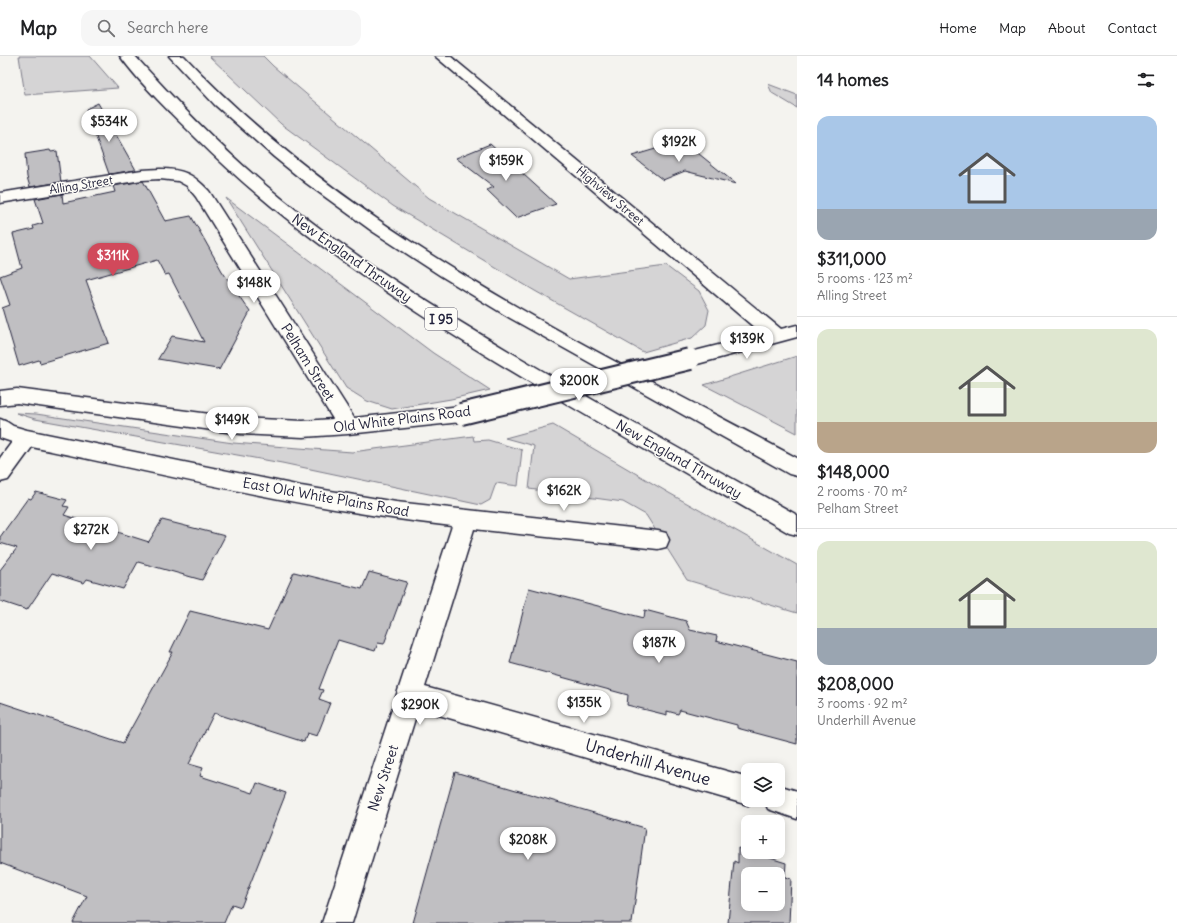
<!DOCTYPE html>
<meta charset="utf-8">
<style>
body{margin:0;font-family:Delius,sans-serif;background:#f6f6f6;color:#202124;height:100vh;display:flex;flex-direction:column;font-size:15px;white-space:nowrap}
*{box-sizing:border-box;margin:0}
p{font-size:13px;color:#757577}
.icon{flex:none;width:22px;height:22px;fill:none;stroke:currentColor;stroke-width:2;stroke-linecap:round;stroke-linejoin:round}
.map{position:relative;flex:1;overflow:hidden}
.sheet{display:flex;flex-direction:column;background:#fff;width:380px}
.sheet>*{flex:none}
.tools{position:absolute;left:741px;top:707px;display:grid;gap:8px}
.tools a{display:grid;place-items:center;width:44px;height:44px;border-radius:8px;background:#fff;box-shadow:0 2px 10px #0003;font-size:20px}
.price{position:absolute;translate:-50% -34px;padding:0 9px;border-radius:14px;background:#fff;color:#222;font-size:13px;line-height:26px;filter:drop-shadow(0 1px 2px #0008)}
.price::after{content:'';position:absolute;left:50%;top:24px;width:12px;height:9px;margin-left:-6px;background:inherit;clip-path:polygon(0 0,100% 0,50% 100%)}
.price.current{background:#d1495b;color:#fff}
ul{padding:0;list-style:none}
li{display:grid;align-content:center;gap:8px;height:212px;padding:0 20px}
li+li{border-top:1px solid #e0e0e0}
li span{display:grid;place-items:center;height:124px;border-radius:12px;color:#555}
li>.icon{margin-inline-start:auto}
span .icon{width:72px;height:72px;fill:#fffc;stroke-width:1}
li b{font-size:17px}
h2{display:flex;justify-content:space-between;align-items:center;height:48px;padding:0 20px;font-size:17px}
header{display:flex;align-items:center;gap:24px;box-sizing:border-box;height:56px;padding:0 20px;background:#fff;border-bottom:1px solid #e0e0e0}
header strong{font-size:19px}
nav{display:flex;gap:22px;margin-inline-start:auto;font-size:14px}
.search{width:280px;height:36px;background:#f6f6f6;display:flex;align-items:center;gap:10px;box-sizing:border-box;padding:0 14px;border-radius:12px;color:#757577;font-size:15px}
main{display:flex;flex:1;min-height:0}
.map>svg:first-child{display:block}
.green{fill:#d5d4d5;stroke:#7c7b88}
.building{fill:#c0bfc2;stroke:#22223b;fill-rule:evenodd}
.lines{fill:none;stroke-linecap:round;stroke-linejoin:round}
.minor-casing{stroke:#22223b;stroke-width:3}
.highway-casing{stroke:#22223b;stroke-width:3}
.minor{fill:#fdfcf7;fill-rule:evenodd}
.highway{fill:#fdfcf7;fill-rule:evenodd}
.minor-bridge-casing{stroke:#22223b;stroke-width:24;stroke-linecap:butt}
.minor-bridge{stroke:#fdfcf7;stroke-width:20}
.labels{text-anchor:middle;stroke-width:3;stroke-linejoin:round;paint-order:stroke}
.far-street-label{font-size:12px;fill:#22223b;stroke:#fdfcf7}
.shield{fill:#fdfcf7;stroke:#646373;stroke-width:1}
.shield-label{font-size:13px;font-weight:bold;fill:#22223b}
.street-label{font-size:14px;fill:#22223b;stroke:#fdfcf7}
.near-street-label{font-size:17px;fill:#22223b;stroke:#fdfcf7}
</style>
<header>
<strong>Map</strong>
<div class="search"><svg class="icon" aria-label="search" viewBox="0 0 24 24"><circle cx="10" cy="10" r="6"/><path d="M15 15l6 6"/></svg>Search here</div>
<nav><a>Home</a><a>Map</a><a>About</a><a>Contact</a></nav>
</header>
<main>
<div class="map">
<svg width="797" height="867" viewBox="0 0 797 867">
<rect width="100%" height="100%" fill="#f4f3ef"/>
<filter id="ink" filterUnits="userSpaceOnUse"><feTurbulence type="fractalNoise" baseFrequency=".025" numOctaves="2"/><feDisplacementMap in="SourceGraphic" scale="8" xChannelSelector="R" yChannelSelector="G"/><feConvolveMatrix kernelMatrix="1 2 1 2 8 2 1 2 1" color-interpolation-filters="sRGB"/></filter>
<g filter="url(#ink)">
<!-- green -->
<g class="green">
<path d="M 19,0 L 90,0 L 118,32 L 25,39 Z"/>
<path d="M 209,0 L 263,0 L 273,10 L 429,142 L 569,223 L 666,210 L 699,235 L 709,254 L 706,269 L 692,282 L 643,296 L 535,235 L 393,150 L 281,68 Z"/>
<path d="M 768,28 L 797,39 L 797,52 L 772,37 Z"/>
<path d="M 226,142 L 433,297 L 490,334 L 451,343 L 392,353 L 367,345 L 346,332 Z"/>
<path d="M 797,300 L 797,377 L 704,329 Z"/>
<path d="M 16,357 L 36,358 L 233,387 L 352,396 L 473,380 L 474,385 L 488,384 L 522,394 L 518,430 L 496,427 L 490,444 L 481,449 L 282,407 L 35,363 Z"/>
<path d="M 553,369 L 669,437 L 797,509 L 797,557 L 687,524 L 646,459 L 623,446 L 529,433 L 534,390 L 505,382 Z"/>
</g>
<!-- building -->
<g class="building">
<path d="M 98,47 L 136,114 L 109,118 L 86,53 Z"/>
<path d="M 490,88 L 556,148 L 516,162 L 487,134 L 494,131 L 456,102 Z"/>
<path d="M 669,89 L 677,93 L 688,89 L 736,128 L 685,115 L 663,124 L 632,100 Z"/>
<path d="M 50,94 L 51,96 L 57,95 L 61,126 L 30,131 L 27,121 L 25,98 Z"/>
<path d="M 143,125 L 165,165 L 191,160 L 222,215 L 250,256 L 219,314 L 218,312 L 217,313 L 158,303 L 172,280 L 204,286 L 169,218 L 165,219 L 157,204 L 86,224 L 109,287 L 40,307 L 39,304 L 19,310 L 2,252 L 10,249 L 0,220 L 22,212 L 13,178 L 34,173 L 33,170 L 43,167 L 35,143 L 62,138 L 63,147 L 115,136 L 113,130 Z"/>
<path d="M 36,436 L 67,444 L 63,450 L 69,451 L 64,459 L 149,486 L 148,487 L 162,464 L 225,480 L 202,524 L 138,506 L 123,533 L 87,523 L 84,527 L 52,517 L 27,554 L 0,545 L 0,514 L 17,492 L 0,487 L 0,481 L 28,442 L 31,443 Z"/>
<path d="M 294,516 L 362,533 L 369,516 L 407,526 L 384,588 L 378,587 L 375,595 L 338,584 L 319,633 L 323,634 L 319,643 L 330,647 L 317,680 L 307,677 L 304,686 L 214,657 L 189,708 L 203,712 L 200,720 L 253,737 L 257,727 L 286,737 L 241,851 L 232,848 L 224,867 L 73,867 L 87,840 L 0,807 L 0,646 L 123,687 L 173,596 L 170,596 L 190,555 L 268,574 Z"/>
<path d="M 529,532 L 644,562 L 645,554 L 686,565 L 690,574 L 717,580 L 716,585 L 797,606 L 797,688 L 737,672 L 737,669 L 680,654 L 678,658 L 667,655 L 667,659 L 627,649 L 628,639 L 510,607 Z"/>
<path d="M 455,716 L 645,772 L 632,867 L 413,867 Z"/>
<path d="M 738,792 L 786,807 L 785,821 L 791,823 L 789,867 L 728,867 L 734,805 L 738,807 ZM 748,818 L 778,818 L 778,848 L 748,848 Z"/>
</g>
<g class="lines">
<defs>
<g id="minor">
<path d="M 435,0 L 450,0 L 781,273 L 797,269 L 797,281 L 690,310 L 683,308 L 680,303 L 683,298 L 762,278 Z"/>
<path d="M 160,113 C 183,113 193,118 209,135 L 354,362 L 461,350 L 468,353 L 471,358 L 468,363 L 461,366 L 348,378 L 303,381 L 241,378 L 17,347 L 0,349 L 0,335 L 17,333 L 241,362 L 303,365 L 333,363 L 196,141 L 187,130 L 178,125 L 160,123 L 142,124 L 0,147 L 0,137 L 142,114 Z"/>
<path d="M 0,363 L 7,366 L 13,370 L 27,374 L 301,430 L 396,446 L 658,475 L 666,477 L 669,484 L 666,491 L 658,493 L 474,473 L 425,631 L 748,721 L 748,744 L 758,745 L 748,749 L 418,653 L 352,867 L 322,867 L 452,470 C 310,454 171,420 32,391 L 8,424 L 0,426 L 0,402 L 12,386 L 0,382 Z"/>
<path d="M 778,729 L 797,735 L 797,763 L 768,753 L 764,744 L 778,744 Z"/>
</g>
<g id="highway">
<path d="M 120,0 L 135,0 C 180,50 228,99 281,142 C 352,200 431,249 510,296 C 605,352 701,405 797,459 L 797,479 L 789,477 C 691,420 592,364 495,305 C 389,240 285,171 196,82 C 171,57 141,29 120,0 Z"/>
<path d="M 169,0 L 184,0 C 351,178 584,288 797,402 L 797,420 L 789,418 L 510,262 L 441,220 L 372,175 L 306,127 L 274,101 L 215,49 Z"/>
</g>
</defs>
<!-- minor casing -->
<use href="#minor" class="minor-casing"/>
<!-- highway casing -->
<use href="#highway" class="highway-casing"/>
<!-- minor -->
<use href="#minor" class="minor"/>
<!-- highway -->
<use href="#highway" class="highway"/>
<defs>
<path id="minor-bridge" d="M 461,358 L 690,303"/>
</defs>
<!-- minor-bridge casing -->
<use href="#minor-bridge" class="minor-bridge-casing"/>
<!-- minor-bridge -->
<use href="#minor-bridge" class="minor-bridge"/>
</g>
</g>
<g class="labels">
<!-- far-street labels -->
<g class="far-street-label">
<text transform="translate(81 129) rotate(-9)" y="4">Alling Street</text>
<text transform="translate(610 140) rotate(40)" y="4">Highview Street</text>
</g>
<!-- shield labels -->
<rect class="shield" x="425" y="252" width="32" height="22" rx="3"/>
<g class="shield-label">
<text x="441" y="268">I 95</text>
</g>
<!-- street labels -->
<g class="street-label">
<text transform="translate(352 202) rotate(35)" y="5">New England Thruway</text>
<text transform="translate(308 306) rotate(58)" y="5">Pelham Street</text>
<text transform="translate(402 363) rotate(-7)" y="5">Old White Plains Road</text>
<text transform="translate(679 403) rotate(30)" y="5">New England Thruway</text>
<text transform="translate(326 441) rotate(10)" y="5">East Old White Plains Road</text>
<text transform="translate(383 722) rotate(-72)" y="5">New Street</text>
</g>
<!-- near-street labels -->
<g class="near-street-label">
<text transform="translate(648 706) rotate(16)" y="6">Underhill Avenue</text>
</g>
</g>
</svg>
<div class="tools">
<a><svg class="icon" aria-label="layers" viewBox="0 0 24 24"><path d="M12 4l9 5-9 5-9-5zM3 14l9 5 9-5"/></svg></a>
<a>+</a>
<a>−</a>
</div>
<b class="price" style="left:109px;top:87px">$534K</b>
<b class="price" style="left:679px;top:107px">$192K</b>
<b class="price" style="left:506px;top:126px">$159K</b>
<b class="price current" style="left:113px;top:221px">$311K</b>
<b class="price" style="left:254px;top:248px">$148K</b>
<b class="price" style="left:747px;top:304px">$139K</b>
<b class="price" style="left:579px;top:346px">$200K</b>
<b class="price" style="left:232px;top:385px">$149K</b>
<b class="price" style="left:564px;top:456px">$162K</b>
<b class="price" style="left:91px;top:495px">$272K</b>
<b class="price" style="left:659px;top:608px">$187K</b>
<b class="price" style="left:584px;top:668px">$135K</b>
<b class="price" style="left:420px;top:670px">$290K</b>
<b class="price" style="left:528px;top:805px">$208K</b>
</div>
<section class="sheet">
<h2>14 homes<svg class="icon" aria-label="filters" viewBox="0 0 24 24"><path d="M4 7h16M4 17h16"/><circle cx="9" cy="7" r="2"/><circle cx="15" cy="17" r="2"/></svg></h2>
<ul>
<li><span style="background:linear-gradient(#a9c7e8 75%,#9aa5b1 0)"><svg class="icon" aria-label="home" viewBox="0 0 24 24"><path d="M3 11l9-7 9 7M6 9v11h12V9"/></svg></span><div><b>$311,000</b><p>5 rooms · 123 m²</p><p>Alling Street</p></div></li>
<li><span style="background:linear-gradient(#dfe7d0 75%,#b9a48a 0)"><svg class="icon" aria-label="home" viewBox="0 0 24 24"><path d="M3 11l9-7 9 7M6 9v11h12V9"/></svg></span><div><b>$148,000</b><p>2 rooms · 70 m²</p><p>Pelham Street</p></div></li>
<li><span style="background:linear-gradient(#dfe7d0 70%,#9aa5b1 0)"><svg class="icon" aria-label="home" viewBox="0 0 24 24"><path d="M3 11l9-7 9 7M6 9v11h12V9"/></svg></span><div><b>$208,000</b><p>3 rooms · 92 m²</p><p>Underhill Avenue</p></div></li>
</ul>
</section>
</main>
